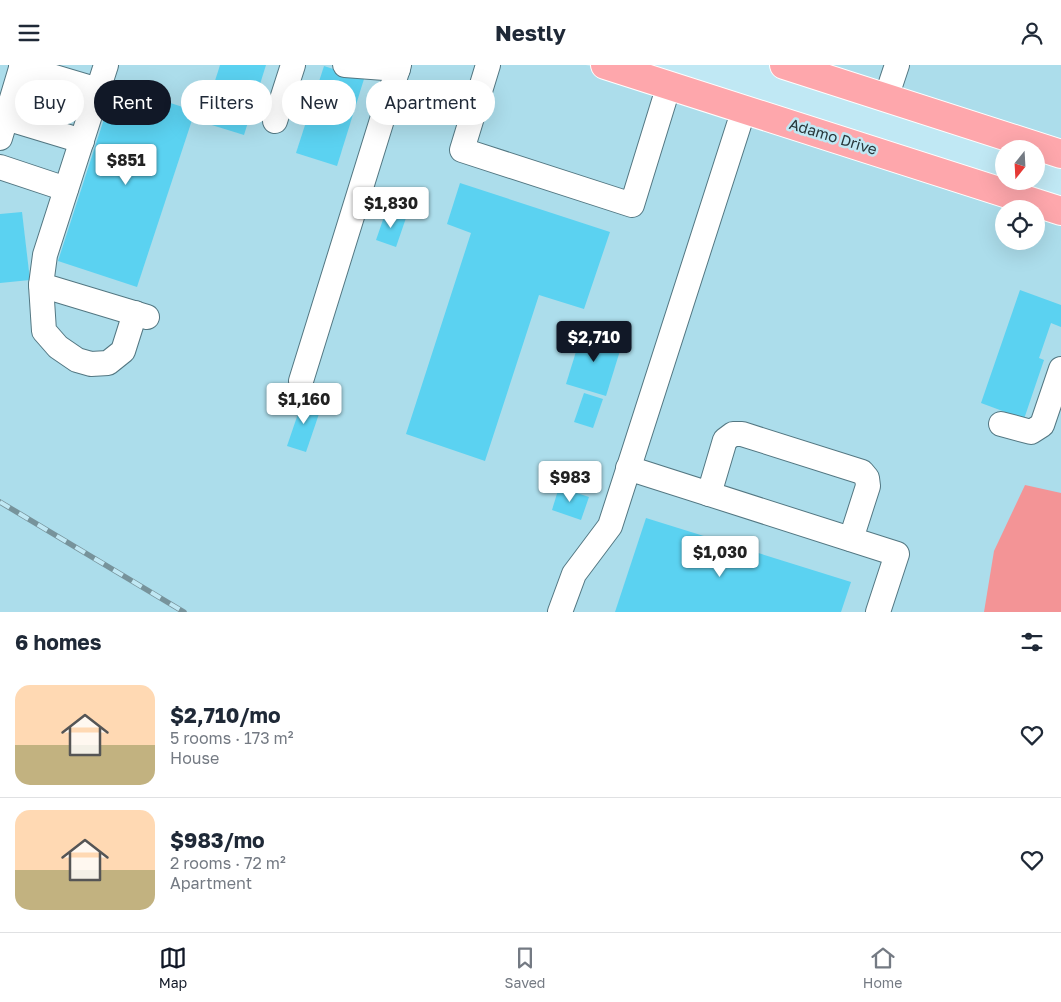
<!DOCTYPE html>
<meta charset="utf-8">
<style>
body{margin:0;font-family:"Golos Text",sans-serif;background:#f2f2f3;color:#1f2937;height:100vh;display:flex;flex-direction:column;font-size:19px;white-space:nowrap}
*{box-sizing:border-box;margin:0}
p{font-size:16px;color:#747a83}
.icon{flex:none;width:28px;height:28px;fill:none;stroke:currentColor;stroke-width:2;stroke-linecap:round;stroke-linejoin:round}
.map{position:relative;height:547px;overflow:hidden}
.drawer{display:flex;flex-direction:column;background:#fff;flex:1}
.drawer>*{flex:none}
.top-card{position:absolute;left:15px;top:15px;width:500px;height:45px;display:flex;gap:10px}
.needle{width:32px;rotate:198deg}
.controls{position:absolute;left:995px;top:75px;display:grid;gap:10px}
.controls a{display:grid;place-items:center;width:50px;height:50px;border-radius:50%;background:#fff;box-shadow:0 5px 20px #0002;font-size:25px}
.price{position:absolute;translate:-50% -42px;padding:0 11px;border-radius:5px;background:#fff;color:#222;font-size:16px;line-height:32px;filter:drop-shadow(0 1px 2px #0008)}
.price::after{content:'';position:absolute;left:50%;top:30px;width:15px;height:11px;margin-left:-8px;background:inherit;clip-path:polygon(0 0,100% 0,50% 100%)}
.price.selected{background:#111827;color:#fff}
ul{padding:0;list-style:none}
li{display:flex;align-items:center;gap:15px;height:125px;padding:0 15px}
li+li{border-top:1px solid #e0e1e3}
li span{display:grid;place-items:center;flex:none;width:140px;height:100px;border-radius:15px;color:#555}
li>.icon{margin-inline-start:auto}
span .icon{width:60px;height:60px;fill:#fffc;stroke-width:1}
li b{font-size:21px}
h2{display:flex;justify-content:space-between;align-items:center;height:60px;padding:0 15px;font-size:21px}
.chip{padding:0 18px;border-radius:22px;background:#fff;box-shadow:0 5px 20px #0002;font-size:18px;line-height:45px}
.chip.selected{background:#111827;color:#fff}
header{display:flex;justify-content:space-between;align-items:center;height:65px;padding:0 15px;background:#fff;font-size:22px;font-weight:700}
.dock{display:flex;justify-content:space-around;align-items:center;height:70px;border-top:1px solid #e0e1e3;background:#fff;font-size:14px;color:#747a83}
.dock a{display:grid;justify-items:center;gap:2px}
.dock .selected{color:#111827}
.map>svg:first-child{display:block}
.built{fill:#acddeb;fill-rule:evenodd}
.forest{fill:#f39496}
.building{fill:#5bd2f1}
.lines{fill:none;stroke-linecap:round;stroke-linejoin:round}
.minor-casing{stroke:#537782;stroke-width:26}
.major-casing{stroke:#fff;stroke-width:30}
.minor{stroke:#fff;stroke-width:24}
.major{stroke:#fea7ac;stroke-width:28}
.rail-casing{stroke:#77939b;stroke-width:5.5}
.rail{stroke:#c0e8f4;stroke-width:4;stroke-dasharray:11;stroke-linecap:butt}
.labels{text-anchor:middle;stroke-width:5;stroke-linejoin:round;paint-order:stroke}
.street-label{font-size:15px;fill:#27373b;stroke:#c0e8f4}
</style>
<header><svg class="icon" aria-label="menu" viewBox="0 0 24 24"><path d="M4 6h16M4 12h16M4 18h16"/></svg>Nestly<svg class="icon" aria-label="person" viewBox="0 0 24 24"><circle cx="12" cy="8" r="4"/><path d="M4 21q1-7 8-7t8 7"/></svg></header>
<div class="map">
<svg width="1061" height="547" viewBox="0 0 1061 547">
<rect width="100%" height="100%" fill="#c0e8f4"/>
<!-- built -->
<g class="built">
<path d="M 0,0 L 586,0 L 738,46 L 1061,151 L 1061,547 L 0,547 ZM 1004,144 L 1036,144 L 1036,176 L 1004,176 Z"/>
<path d="M 790,0 L 1061,0 L 1061,84 Z"/>
</g>
<!-- forest -->
<path class="forest" d="M 1025,420 L 1061,428 L 1061,547 L 984,547 L 994,486 Z"/>
<!-- building -->
<g class="building">
<path d="M 220,0 L 266,0 L 244,70 L 202,57 Z"/>
<path d="M 324,1 L 364,14 L 337,101 L 296,88 Z"/>
<path d="M 115,20 L 195,46 L 137,222 L 58,196 Z"/>
<path d="M 460,118 L 610,167 L 584,244 L 539,230 L 485,396 L 406,369 L 471,168 L 447,159 Z"/>
<path d="M 386,146 L 406,153 L 396,182 L 376,175 Z"/>
<path d="M 22,147 L 30,215 L 0,218 L 0,149 Z"/>
<path d="M 1020,225 L 1061,240 L 1061,262 L 1051,258 L 1039,293 L 1044,295 L 1024,354 L 981,338 Z"/>
<path d="M 583,264 L 623,276 L 606,331 L 566,319 Z"/>
<path d="M 584,328 L 603,334 L 593,363 L 574,357 Z"/>
<path d="M 303,334 L 322,340 L 306,387 L 287,381 Z"/>
<path d="M 559,422 L 589,432 L 581,455 L 552,445 Z"/>
<path d="M 646,453 L 851,517 L 841,547 L 615,547 Z"/>
</g>
<g class="lines">
<defs>
<g id="minor">
<path d="M 106,0 L 45,190 L 41,220 L 147,252"/>
<path d="M 345,0 L 398,4"/>
<path d="M 488,0 L 462,85 L 632,140 L 669,20"/>
<path d="M 21,2 L 98,25"/>
<path d="M 886,33 L 897,0"/>
<path d="M 6,53 L 82,76"/>
<path d="M 275,56 L 293,0"/>
<path d="M 0,73 L 22,0"/>
<path d="M 0,102 L 66,124"/>
<path d="M 41,220 L 44,266 L 58,282 L 77,295 L 91,299 L 108,298 L 123,286 L 135,248"/>
<path d="M 301,316 L 399,0"/>
<path d="M 1001,359 L 1031,367 L 1042,360 L 1061,304"/>
<path d="M 628,403 L 897,489 L 878,547"/>
<path d="M 709,429 L 725,375 L 733,369 L 742,369 L 862,407 L 867,413 L 868,421 L 851,474"/>
<path d="M 560,547 L 574,509 L 610,461 L 744,44"/>
</g>
<g id="major">
<path d="M 605,0 L 1061,146"/>
<path d="M 784,0 L 1061,89"/>
</g>
</defs>
<!-- minor casing -->
<use href="#minor" class="minor-casing"/>
<!-- major casing -->
<use href="#major" class="major-casing"/>
<!-- minor -->
<use href="#minor" class="minor"/>
<!-- major -->
<use href="#major" class="major"/>
<defs>
<path id="rail" d="M 0,437 L 184,547"/>
</defs>
<!-- rail casing -->
<use href="#rail" class="rail-casing"/>
<!-- rail -->
<use href="#rail" class="rail"/>
</g>
<g class="labels">
<!-- street labels -->
<g class="street-label">
<text transform="translate(833 72) rotate(17)" y="5">Adamo Drive</text>
</g>
</g>
</svg>
<div class="controls">
<a><svg class="needle" viewBox="-14 -14 28 28"><path d="M0-13l5 13h-10z" fill="#e53935"/><path d="M0 13l5-13h-10z" fill="#747a83"/></svg></a>
<a><svg class="icon" aria-label="locate" viewBox="0 0 24 24"><circle cx="12" cy="12" r="6"/><path d="M12 2v4M12 18v4M2 12h4M18 12h4"/></svg></a>
</div>
<b class="price" style="left:126px;top:121px">$851</b>
<b class="price" style="left:391px;top:164px">$1,830</b>
<b class="price selected" style="left:594px;top:298px">$2,710</b>
<b class="price" style="left:304px;top:360px">$1,160</b>
<b class="price" style="left:570px;top:438px">$983</b>
<b class="price" style="left:720px;top:513px">$1,030</b>
<div class="top-card">
<a class="chip">Buy</a>
<a class="chip selected">Rent</a>
<a class="chip">Filters</a>
<a class="chip">New</a>
<a class="chip">Apartment</a>
</div>
</div>
<section class="drawer">
<h2>6 homes<svg class="icon" aria-label="filters" viewBox="0 0 24 24"><path d="M4 7h16M4 17h16"/><circle cx="9" cy="7" r="2"/><circle cx="15" cy="17" r="2"/></svg></h2>
<ul>
<li><span style="background:linear-gradient(#ffd9b3 60%,#c2b280 0)"><svg class="icon" aria-label="home" viewBox="0 0 24 24"><path d="M3 11l9-7 9 7M6 9v11h12V9"/></svg></span><div><b>$2,710/mo</b><p>5 rooms · 173 m²</p><p>House</p></div><svg class="icon" aria-label="heart" viewBox="0 0 24 24"><path d="M12 20l-8-8c-3-5 5-10 8-4 3-6 11-1 8 4z"/></svg></li>
<li><span style="background:linear-gradient(#ffd9b3 60%,#c2b280 0)"><svg class="icon" aria-label="home" viewBox="0 0 24 24"><path d="M3 11l9-7 9 7M6 9v11h12V9"/></svg></span><div><b>$983/mo</b><p>2 rooms · 72 m²</p><p>Apartment</p></div><svg class="icon" aria-label="heart" viewBox="0 0 24 24"><path d="M12 20l-8-8c-3-5 5-10 8-4 3-6 11-1 8 4z"/></svg></li>
</ul>
</section>
<nav class="dock">
<a class="selected"><svg class="icon" aria-label="map" viewBox="0 0 24 24"><path d="M3 6l6-2 6 2 6-2v14l-6 2-6-2-6 2zM9 4v14M15 6v14"/></svg>Map</a>
<a><svg class="icon" aria-label="saved" viewBox="0 0 24 24"><path d="M7 4h10v16l-5-4-5 4z"/></svg>Saved</a>
<a><svg class="icon" aria-label="home" viewBox="0 0 24 24"><path d="M3 11l9-7 9 7M6 9v11h12V9"/></svg>Home</a>
</nav>
